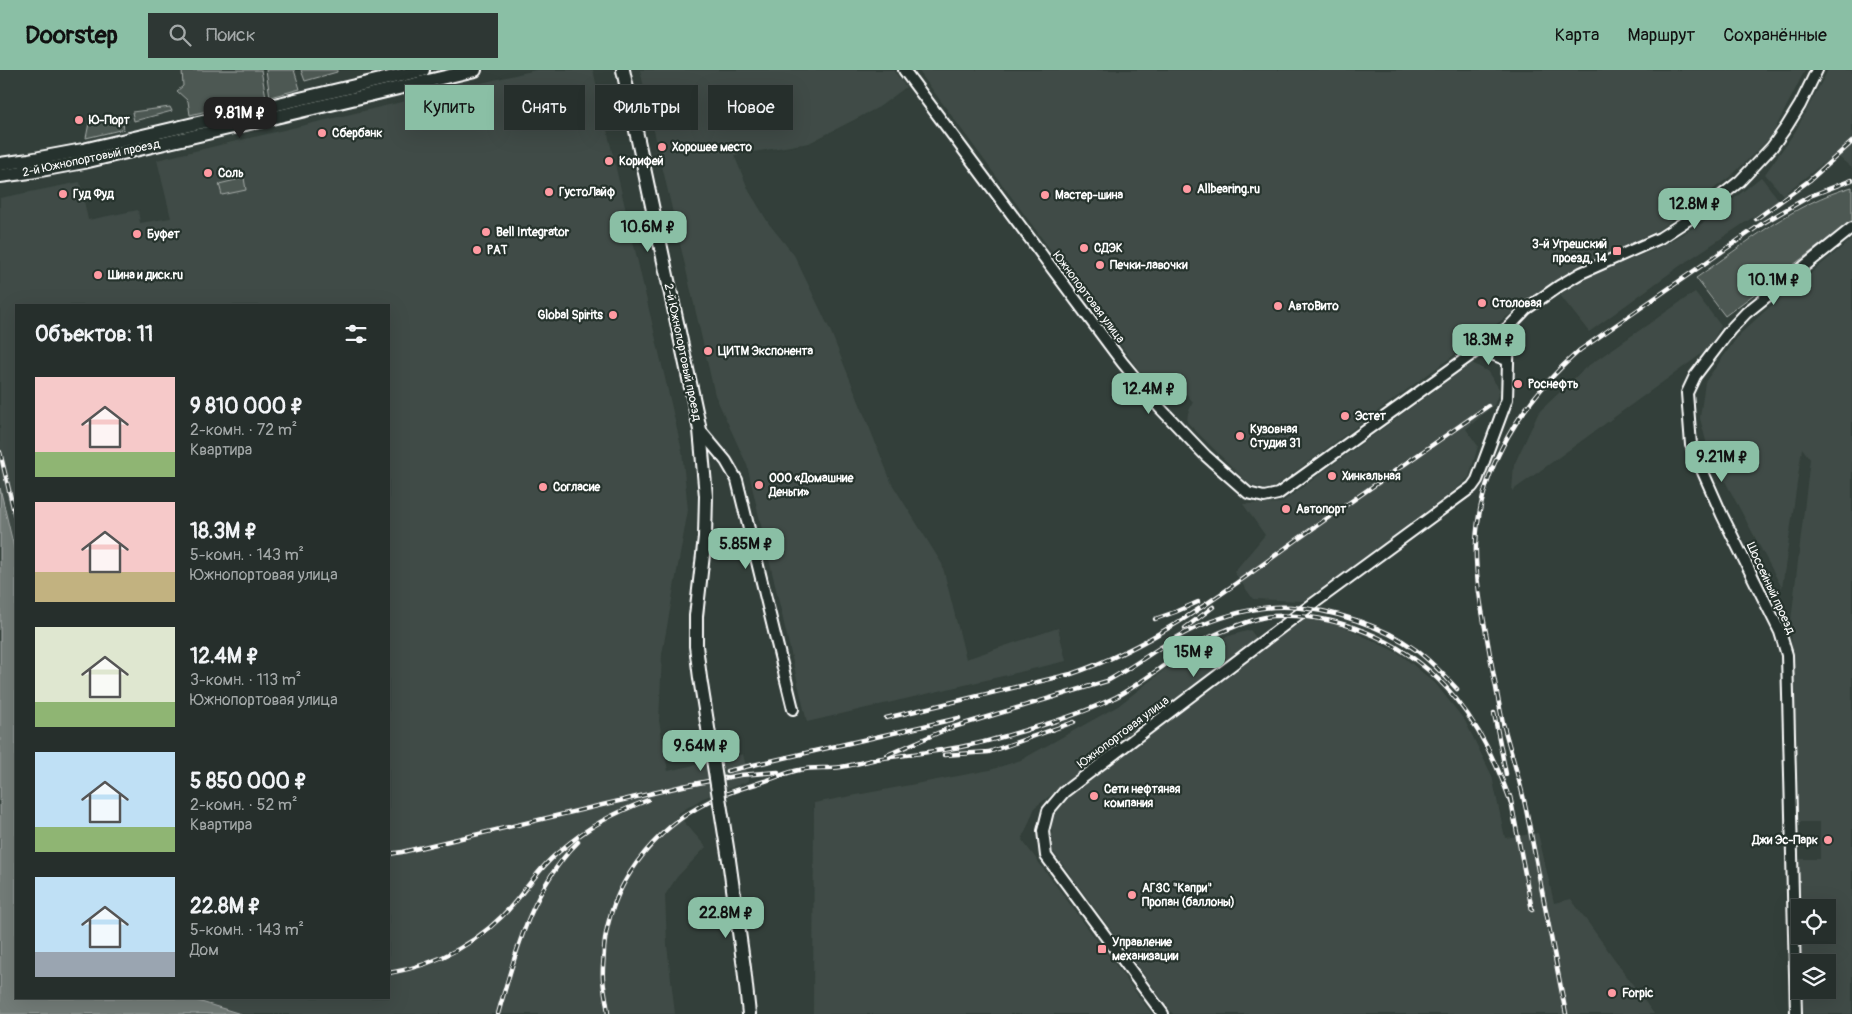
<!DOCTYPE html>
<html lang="ru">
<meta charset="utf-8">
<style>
body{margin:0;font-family:Pangolin,sans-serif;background:#2e3734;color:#f1f3f6;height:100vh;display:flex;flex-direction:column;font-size:19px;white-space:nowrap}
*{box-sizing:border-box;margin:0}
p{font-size:16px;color:#a4a9a9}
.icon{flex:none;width:28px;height:28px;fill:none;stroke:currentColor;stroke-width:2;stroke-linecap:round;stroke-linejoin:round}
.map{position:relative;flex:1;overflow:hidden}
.side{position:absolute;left:15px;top:234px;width:375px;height:695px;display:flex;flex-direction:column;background:#262f2c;border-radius:0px;box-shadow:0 5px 20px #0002,0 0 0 1px #424a48}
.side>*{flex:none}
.hud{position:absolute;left:405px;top:15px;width:475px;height:45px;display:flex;gap:10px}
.fabs{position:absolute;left:1791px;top:829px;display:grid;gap:10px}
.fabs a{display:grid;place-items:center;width:45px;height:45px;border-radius:0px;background:#262f2c;box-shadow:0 5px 20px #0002,0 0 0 1px #424a48;font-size:25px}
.price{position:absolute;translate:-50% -42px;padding:0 11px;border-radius:10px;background:#8abfa5;color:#111;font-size:16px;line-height:32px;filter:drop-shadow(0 1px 2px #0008)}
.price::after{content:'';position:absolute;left:50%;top:30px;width:15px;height:11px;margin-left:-8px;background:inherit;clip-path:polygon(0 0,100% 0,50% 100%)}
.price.selected{background:#222;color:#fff}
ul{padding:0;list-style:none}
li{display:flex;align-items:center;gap:15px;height:125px;padding:0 20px}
li span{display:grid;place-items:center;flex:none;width:140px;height:100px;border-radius:0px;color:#555}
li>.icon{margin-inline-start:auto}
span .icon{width:60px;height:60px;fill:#fffc;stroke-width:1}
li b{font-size:21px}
h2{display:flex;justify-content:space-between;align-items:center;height:60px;padding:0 20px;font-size:21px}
.tag{padding:0 18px;border-radius:0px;background:#262f2c;box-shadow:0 5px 20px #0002,0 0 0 1px #424a48;font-size:18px;line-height:45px}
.tag.selected{background:#8abfa5;color:#111}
header{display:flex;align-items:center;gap:30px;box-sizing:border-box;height:70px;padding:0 25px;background:#8abfa5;color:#111}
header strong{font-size:24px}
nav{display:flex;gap:28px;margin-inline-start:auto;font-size:18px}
.search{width:350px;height:45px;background:#2e3734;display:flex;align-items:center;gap:12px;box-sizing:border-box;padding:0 18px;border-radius:0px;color:#a4a9a9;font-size:19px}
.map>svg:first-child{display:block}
.built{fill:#404c47}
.green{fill:#4d5853;stroke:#a6aca9}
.water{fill:#737b78;stroke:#abb0ae}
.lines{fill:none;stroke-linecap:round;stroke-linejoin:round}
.minor-casing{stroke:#fff;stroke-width:14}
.major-casing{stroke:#fff;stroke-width:16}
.minor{stroke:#26332d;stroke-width:10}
.major{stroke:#26332d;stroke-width:12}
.rail-casing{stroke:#fff;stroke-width:4.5}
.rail{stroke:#26332d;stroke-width:2.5;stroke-dasharray:8;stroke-linecap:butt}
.major-bridge-casing{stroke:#fff;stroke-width:16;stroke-linecap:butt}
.major-bridge{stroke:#26332d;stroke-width:12}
.poi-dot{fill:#ff9aa2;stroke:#26332d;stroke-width:2}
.labels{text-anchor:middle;stroke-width:4.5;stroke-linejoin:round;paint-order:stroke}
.poi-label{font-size:12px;font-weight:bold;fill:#fff;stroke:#26332d;text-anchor:start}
.street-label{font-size:12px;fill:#fff;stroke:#26332d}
</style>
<header>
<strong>Doorstep</strong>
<div class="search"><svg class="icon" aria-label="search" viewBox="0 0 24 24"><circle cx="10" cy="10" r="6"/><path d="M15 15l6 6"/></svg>Поиск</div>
<nav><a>Карта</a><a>Маршрут</a><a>Сохранённые</a></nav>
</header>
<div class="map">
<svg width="1852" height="944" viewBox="0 0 1852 944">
<rect width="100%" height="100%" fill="#333f3a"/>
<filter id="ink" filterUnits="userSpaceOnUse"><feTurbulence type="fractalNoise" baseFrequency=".02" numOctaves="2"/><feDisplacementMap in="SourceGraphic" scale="10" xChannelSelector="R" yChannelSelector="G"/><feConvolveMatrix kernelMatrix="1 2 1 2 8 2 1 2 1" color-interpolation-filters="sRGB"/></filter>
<g filter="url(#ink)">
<!-- built -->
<g class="built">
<path d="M 536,0 L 593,0 L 682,381 L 688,440 L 662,584 L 659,651 L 668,701 L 743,684 L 749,711 L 703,728 L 677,744 L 706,777 L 677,807 L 665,825 L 667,875 L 675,944 L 241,944 L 188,928 L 389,928 L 389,235 L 16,235 L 16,486 L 0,418 L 0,128 L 80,112 L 88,150 L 138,140 L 140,153 L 171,148 L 157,90 Z"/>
<path d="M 640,0 L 893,0 L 906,17 L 879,37 L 809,73 L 734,85 L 749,121 L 769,154 L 794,185 L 830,260 L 892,414 L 942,494 L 966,589 L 1058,558 L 1066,591 L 807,652 L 747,395 L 715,325 Z"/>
<path d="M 918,0 L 1805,0 L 1771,67 L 1731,106 L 1658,160 L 1566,203 L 1270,420 L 1250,415 L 1187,352 L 1188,343 L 1193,332 L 1184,321 L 1173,328 L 1163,326 L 1153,319 Z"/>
<path d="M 1828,0 L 1852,0 L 1852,98 L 1835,84 L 1783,125 L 1765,104 L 1795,62 Z"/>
<path d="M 1761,107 L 1779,130 L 1681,195 L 1589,262 L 1560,225 L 1586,207 L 1654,180 L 1706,151 Z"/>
<path d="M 1852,169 L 1852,944 L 1803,944 L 1802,920 L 1828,920 L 1828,892 L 1802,892 L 1801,865 L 1828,865 L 1828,838 L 1800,838 L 1800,839 L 1798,789 L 1820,789 L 1820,752 L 1797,752 L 1791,551 L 1810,389 L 1802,378 L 1782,518 L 1708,379 L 1700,348 L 1705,312 L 1739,265 L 1764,242 Z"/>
<path d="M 1695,222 L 1721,256 L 1707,280 L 1512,421 L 1514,395 L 1539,342 L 1585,298 Z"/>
<path d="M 1472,293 L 1487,301 L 1500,320 L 1494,335 L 1466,359 L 1478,376 L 1469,407 L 1455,420 L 1305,531 L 1253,529 L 1234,502 L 1265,465 L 1243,434 L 1281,433 Z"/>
<path d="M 1302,548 L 1338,554 L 1400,584 L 1435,613 L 1465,651 L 1492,706 L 1505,768 L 1538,763 L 1554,833 L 1571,829 L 1654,944 L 1173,944 L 1052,780 L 1052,749 L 1066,728 Z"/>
<path d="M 1250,560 L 1258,570 L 1035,737 L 1022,770 L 1152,944 L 813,944 L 814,733 L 990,700 L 1021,690 L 1118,636 L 1168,597 L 1219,569 Z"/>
</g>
<!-- green -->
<g class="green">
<path d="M 182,0 L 261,0 L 266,27 L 234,34 L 232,31 L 218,34 L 219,38 L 190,45 L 188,31 L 177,21 L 183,16 Z"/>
<path d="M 266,0 L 294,0 L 300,19 L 270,27 Z"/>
<path d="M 301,0 L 337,0 L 337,2 L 305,11 Z"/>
<path d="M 170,37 L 172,41 L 134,51 L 132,42 Z"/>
<path d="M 113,47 L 126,47 L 128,52 L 123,54 L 124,59 L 86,68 L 89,53 L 101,52 Z"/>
<path d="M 244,108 L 246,120 L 222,125 L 219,114 Z"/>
<path d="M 1852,117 L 1852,151 L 1725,246 L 1696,208 C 1745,174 1794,133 1852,117 Z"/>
</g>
<!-- water -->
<path class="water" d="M 0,418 L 16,486 L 16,928 L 188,928 L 241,944 L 0,944 Z"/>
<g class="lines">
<defs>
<g id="minor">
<path d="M 904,0 L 1122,292 L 1160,338 L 1206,386 L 1248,423 L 1264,427 L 1278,424 L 1479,279 L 1509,257 L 1526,239 L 1559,216 L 1581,203 L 1660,168 L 1706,138 L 1740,111 L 1772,77 L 1787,56 L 1800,35 L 1817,0"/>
<path d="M 1479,279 L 1507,290"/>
<path d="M 700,360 L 726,391 L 737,410 L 793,639"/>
<path d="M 1163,944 L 1046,786 L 1043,761 L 1048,741 L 1064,722 L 1295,547 L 1472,417 L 1477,410 L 1507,329 L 1509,257"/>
<path d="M 1796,944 L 1787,585 L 1780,562 L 1722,445 L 1691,375 L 1687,323 L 1695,306 L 1730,260 L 1746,243 L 1852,158"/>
</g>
<g id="major">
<path d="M 623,0 L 700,360 L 706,426 L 705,467 L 696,546 L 696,576 L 700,608"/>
<path d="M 0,94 L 29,90 L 83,80 L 423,0"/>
<path d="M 0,106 L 30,102 L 84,92 L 475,0"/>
<path d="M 729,790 L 744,898 L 749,944"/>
</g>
</defs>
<!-- minor casing -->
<use href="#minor" class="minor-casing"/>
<!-- major casing -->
<use href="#major" class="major-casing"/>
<!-- minor -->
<use href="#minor" class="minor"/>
<!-- major -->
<use href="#major" class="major"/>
<defs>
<g id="rail">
<path d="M 1756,149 L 1810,110 L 1852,72"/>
<path d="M 0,382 L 16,450"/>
<path d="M 1155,549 L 1175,542 L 1198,532"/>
<path d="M 1185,558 L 1213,537"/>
<path d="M 1494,643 L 1506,704"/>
<path d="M 886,648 L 1071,604 C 1155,576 1227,520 1298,469 C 1361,424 1424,381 1488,336"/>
<path d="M 887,685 L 947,659 L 1107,611 C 1140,593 1168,569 1202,555 C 1230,544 1261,535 1291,537 C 1331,539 1383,556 1416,580 C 1431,591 1444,605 1457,619"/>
<path d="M 944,685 L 989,682 L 1074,652"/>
<path d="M 727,701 L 959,648"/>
<path d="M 1510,726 L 1532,840"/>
<path d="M 389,784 L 402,782 L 683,716 L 740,705 L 778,702"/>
<path d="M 389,903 C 438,895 483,871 515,832 C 529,815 542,795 560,781 C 587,757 614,743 648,730"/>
<path d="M 498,944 C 515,884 532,817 578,772"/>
<path d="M 608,944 C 607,932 604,921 603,909 C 602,899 604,889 604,879 C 609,816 653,759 710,731 C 727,722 747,717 765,711 C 777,707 788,702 799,700 C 813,697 827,699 841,697 C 853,695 864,692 876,689 C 907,684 939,682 970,675 C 991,671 1012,664 1033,658 C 1061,650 1090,640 1116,627 C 1148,610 1174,585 1206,569 C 1222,561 1256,547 1273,546 C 1343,542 1413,575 1456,629 C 1481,660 1498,696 1511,733"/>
<path d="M 1566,944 L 1527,744 C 1521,713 1511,684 1503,653 C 1497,625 1492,596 1487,568 C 1481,537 1475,505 1476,474 C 1479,396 1524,329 1580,280 L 1763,153 L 1810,126 L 1852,110"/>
</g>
</defs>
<!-- rail casing -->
<use href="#rail" class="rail-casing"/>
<!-- rail -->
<use href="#rail" class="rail"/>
<defs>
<path id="major-bridge" d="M 700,608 L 729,790"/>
</defs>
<!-- major-bridge casing -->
<use href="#major-bridge" class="major-bridge-casing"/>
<!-- major-bridge -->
<use href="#major-bridge" class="major-bridge"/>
</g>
</g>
<!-- markers -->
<g class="poi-dot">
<circle cx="79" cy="50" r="5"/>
<circle cx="322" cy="63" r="5"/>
<circle cx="662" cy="77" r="5"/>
<circle cx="609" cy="91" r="5"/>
<circle cx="208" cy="103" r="5"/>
<circle cx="1187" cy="119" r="5"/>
<circle cx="549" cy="122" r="5"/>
<circle cx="63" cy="124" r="5"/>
<circle cx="1045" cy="125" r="5"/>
<circle cx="486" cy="162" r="5"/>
<circle cx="137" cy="164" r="5"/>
<circle cx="1084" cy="178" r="5"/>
<circle cx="477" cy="180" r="5"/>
<rect x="1612" y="176" width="10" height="10" rx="2.5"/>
<circle cx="1100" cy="195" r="5"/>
<circle cx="98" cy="205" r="5"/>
<circle cx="1482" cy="233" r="5"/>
<circle cx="1278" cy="236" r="5"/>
<circle cx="613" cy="245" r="5"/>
<circle cx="708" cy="281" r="5"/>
<circle cx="1518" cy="314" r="5"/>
<circle cx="1345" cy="346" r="5"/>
<circle cx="1240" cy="366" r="5"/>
<circle cx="1332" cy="406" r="5"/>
<circle cx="759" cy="415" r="5"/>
<circle cx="543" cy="417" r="5"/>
<circle cx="1286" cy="439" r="5"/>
<circle cx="1094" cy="726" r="5"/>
<circle cx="1828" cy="770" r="5"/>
<circle cx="1132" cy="825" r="5"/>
<rect x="1097" y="874" width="10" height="10" rx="2.5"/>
<circle cx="1612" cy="923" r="5"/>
</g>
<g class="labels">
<!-- poi labels -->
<g class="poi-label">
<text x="89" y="54">Ю-Порт</text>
<text x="332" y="67">Сбербанк</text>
<text x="672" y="81">Хорошее место</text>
<text x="619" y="95">Корифей</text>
<text x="218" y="107">Соль</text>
<text x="1197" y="123">Allbearing.ru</text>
<text x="559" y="126">ГустоЛайф</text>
<text x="73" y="128">Гуд Фуд</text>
<text x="1055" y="129">Мастер-шина</text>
<text x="496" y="166">Bell Integrator</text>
<text x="147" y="168">Буфет</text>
<text x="1607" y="178" text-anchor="end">3-й Угрешский<tspan x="1607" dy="14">проезд, 14</tspan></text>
<text x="1094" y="182">СДЭК</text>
<text x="487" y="184">РАТ</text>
<text x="1110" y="199">Печки-лавочки</text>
<text x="108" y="209">Шина и диск.ru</text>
<text x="1492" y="237">Столовая</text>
<text x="1288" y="240">АвтоВито</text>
<text x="603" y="249" text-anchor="end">Global Spirits</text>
<text x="718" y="285">ЦИТМ Экспонента</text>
<text x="1528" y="318">Роснефть</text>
<text x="1355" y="350">Эстет</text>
<text x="1250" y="363">Кузовная<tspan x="1250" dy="14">Студия 31</tspan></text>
<text x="1342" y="410">Хинкальная</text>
<text x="769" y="412">ООО «Домашние<tspan x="769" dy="14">Деньги»</tspan></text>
<text x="553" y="421">Согласие</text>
<text x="1296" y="443">Автопорт</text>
<text x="1104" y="723">Сети нефтяная<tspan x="1104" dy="14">компания</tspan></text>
<text x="1818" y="774" text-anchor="end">Джи Эс-Парк</text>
<text x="1142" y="822">АГЗС "Капри"<tspan x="1142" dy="14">Пропан (баллоны)</tspan></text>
<text x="1112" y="876">Управление<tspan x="1112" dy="14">механизации</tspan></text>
<text x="1622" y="927">Forpic</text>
</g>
<!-- street labels -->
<g class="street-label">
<text transform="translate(91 88) rotate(-12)" y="4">2-й Южнопортовый проезд</text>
<text transform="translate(1089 227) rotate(53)" y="4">Южнопортовая улица</text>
<text transform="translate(683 282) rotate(78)" y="4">2-й Южнопортовый проезд</text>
<text transform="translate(1771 518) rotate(65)" y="4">Шоссейный проезд</text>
<text transform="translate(1123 662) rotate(-37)" y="4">Южнопортовая улица</text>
</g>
</g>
</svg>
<div class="fabs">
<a><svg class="icon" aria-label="locate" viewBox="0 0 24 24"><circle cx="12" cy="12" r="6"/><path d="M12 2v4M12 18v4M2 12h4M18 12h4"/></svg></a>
<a><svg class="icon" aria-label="layers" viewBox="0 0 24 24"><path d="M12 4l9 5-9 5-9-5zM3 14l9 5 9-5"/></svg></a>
</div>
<b class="price selected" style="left:240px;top:69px">9.81M ₽</b>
<b class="price" style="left:1695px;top:160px">12.8M ₽</b>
<b class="price" style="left:648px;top:183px">10.6M ₽</b>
<b class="price" style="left:1774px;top:236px">10.1M ₽</b>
<b class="price" style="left:1489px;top:296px">18.3M ₽</b>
<b class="price" style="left:1149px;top:345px">12.4M ₽</b>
<b class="price" style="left:1722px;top:413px">9.21M ₽</b>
<b class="price" style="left:746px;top:500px">5.85M ₽</b>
<b class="price" style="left:1194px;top:608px">15M ₽</b>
<b class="price" style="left:701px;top:702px">9.64M ₽</b>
<b class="price" style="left:726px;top:869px">22.8M ₽</b>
<div class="hud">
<a class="tag selected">Купить</a>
<a class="tag">Снять</a>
<a class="tag">Фильтры</a>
<a class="tag">Новое</a>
</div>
<section class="side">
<h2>Объектов: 11<svg class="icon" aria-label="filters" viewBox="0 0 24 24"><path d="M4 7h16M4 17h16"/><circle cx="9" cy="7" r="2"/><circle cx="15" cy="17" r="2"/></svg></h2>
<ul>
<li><span style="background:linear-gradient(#f6c9c9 75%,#8fb573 0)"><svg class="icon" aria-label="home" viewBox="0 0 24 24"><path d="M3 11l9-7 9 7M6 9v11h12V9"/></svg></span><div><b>9 810 000 ₽</b><p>2-комн. · 72 m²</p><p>Квартира</p></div></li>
<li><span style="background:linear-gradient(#f6c9c9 70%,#c2b280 0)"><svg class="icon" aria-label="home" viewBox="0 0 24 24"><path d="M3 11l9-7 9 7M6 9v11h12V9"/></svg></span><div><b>18.3M ₽</b><p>5-комн. · 143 m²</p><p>Южнопортовая улица</p></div></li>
<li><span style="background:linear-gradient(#dfe7d0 75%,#8fb573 0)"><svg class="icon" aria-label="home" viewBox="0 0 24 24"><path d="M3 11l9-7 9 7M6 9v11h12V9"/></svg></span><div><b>12.4M ₽</b><p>3-комн. · 113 m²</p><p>Южнопортовая улица</p></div></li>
<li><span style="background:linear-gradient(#bfe0f5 75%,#8fb573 0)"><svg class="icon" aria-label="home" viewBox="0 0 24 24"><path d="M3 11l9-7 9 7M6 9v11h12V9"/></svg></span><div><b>5 850 000 ₽</b><p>2-комн. · 52 m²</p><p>Квартира</p></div></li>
<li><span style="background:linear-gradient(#bfe0f5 75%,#9aa5b1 0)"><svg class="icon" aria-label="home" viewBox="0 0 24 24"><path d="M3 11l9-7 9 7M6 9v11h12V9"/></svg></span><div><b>22.8M ₽</b><p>5-комн. · 143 m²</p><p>Дом</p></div></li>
</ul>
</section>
</div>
